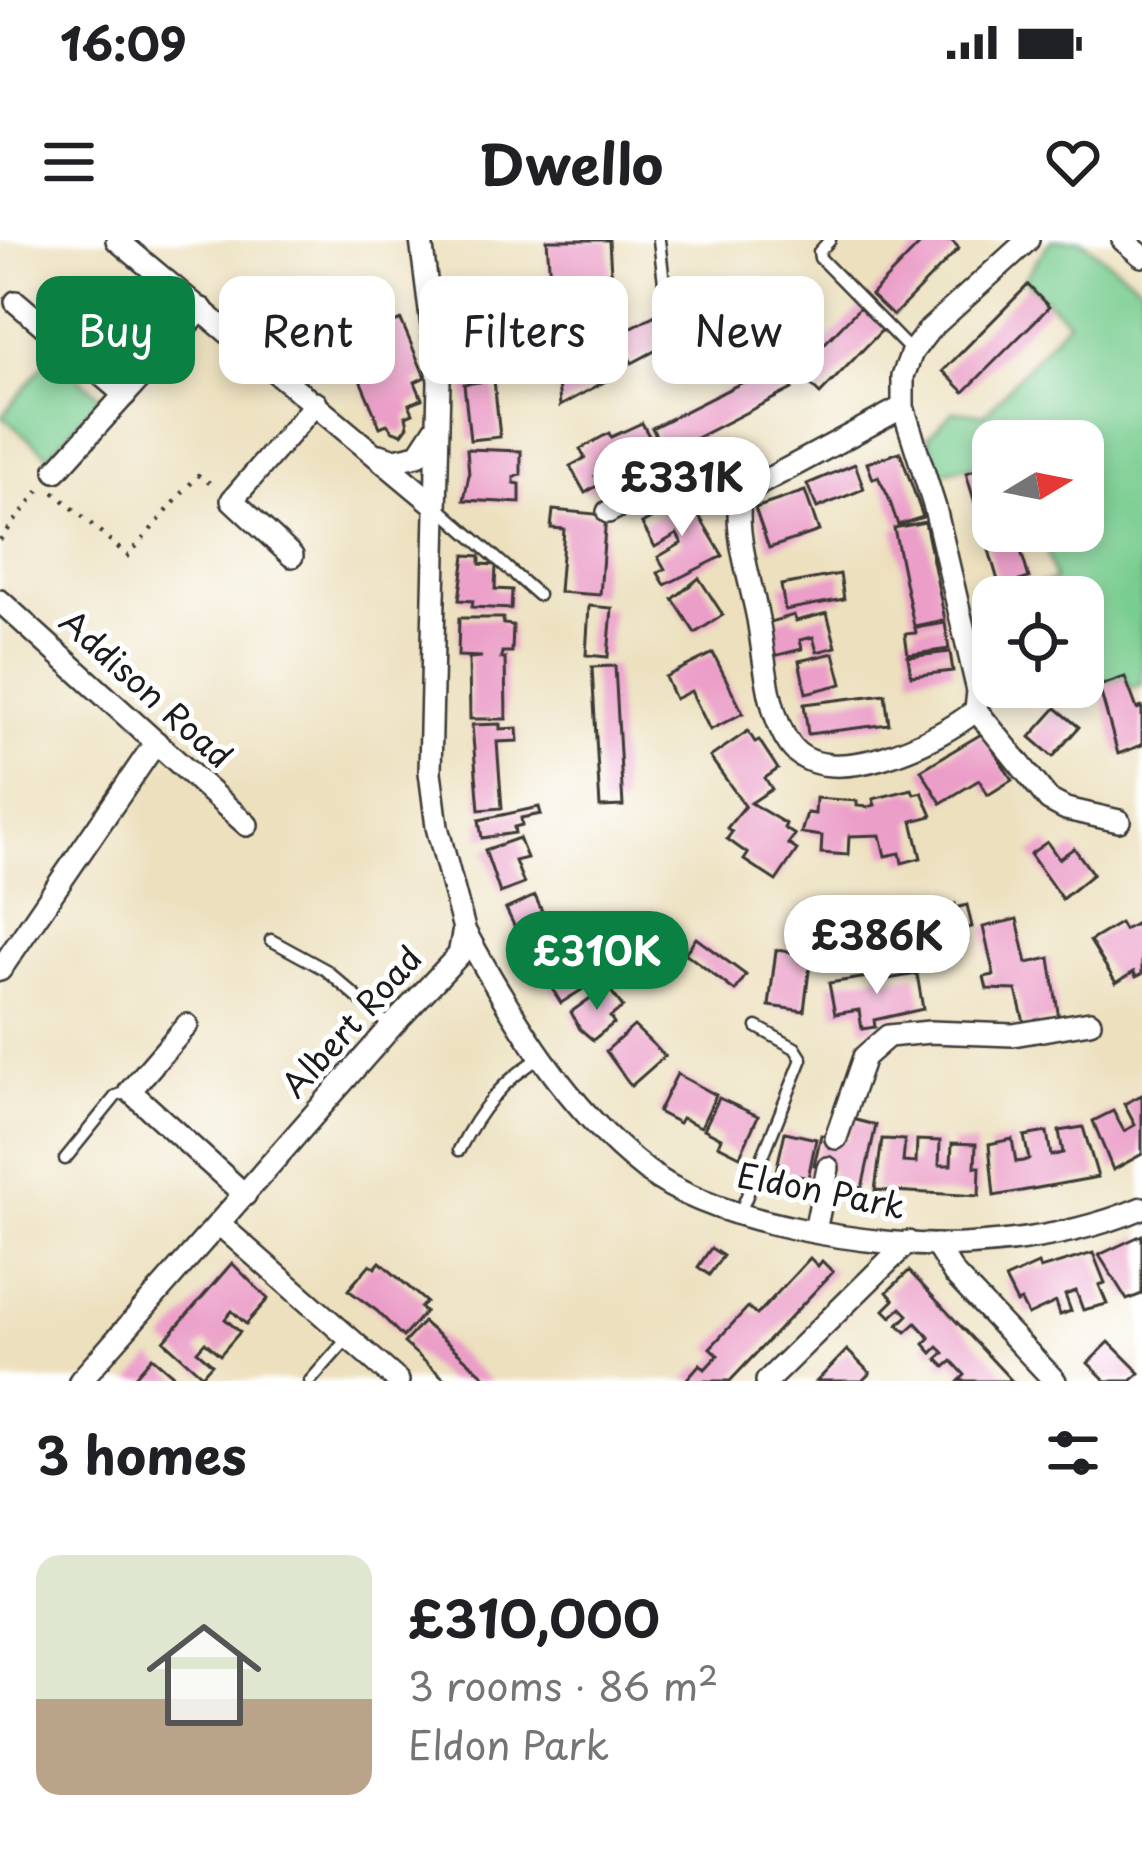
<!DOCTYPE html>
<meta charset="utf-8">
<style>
body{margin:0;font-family:"Playpen Sans",sans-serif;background:#f2f2f2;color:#202124;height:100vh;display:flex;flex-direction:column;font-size:45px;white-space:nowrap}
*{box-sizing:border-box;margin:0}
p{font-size:39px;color:#757577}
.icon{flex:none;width:66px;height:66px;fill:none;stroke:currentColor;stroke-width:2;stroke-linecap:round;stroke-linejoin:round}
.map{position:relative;height:1141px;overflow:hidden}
.side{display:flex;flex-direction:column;background:#fff;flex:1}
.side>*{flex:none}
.hud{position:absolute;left:36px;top:36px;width:1071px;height:108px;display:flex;gap:24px}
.needle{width:78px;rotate:80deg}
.buttons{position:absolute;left:972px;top:180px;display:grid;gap:24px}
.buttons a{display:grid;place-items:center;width:132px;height:132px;border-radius:24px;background:#fff;box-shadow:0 6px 18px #0003;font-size:60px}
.price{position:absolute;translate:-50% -102px;padding:0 27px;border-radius:42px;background:#fff;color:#222;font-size:39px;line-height:78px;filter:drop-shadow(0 3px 6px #0008)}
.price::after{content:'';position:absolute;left:50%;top:72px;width:36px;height:27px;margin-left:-18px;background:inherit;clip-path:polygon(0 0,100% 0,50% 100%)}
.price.current{background:#0b8043;color:#fff}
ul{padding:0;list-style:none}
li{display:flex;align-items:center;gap:36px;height:300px;padding:0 36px}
li span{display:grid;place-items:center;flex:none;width:336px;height:240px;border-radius:24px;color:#555}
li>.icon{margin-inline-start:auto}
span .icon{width:144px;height:144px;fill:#fffc;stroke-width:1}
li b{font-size:51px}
h2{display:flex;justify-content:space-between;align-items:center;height:144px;padding:0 36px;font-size:51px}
.tag{padding:0 42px;border-radius:24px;background:#fff;box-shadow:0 6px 18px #0003;font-size:42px;line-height:108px}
.tag.current{background:#0b8043;color:#fff}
.status{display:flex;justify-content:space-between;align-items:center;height:84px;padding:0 60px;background:#fff;direction:ltr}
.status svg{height:33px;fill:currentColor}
header{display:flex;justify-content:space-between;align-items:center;height:156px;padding:0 36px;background:#fff;font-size:54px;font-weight:700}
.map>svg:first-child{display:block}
.green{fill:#79cd90;stroke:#4a7456;stroke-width:3}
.building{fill:#eb9ec8}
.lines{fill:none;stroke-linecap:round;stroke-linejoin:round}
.service-casing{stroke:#3b3934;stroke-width:15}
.minor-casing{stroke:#3b3934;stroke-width:26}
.path{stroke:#3b3934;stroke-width:4.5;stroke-dasharray:3 9;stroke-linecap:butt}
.service{stroke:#fff;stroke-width:10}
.minor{stroke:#fff;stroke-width:21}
.labels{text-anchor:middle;stroke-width:10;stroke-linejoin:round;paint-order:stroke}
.street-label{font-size:33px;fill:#1c1c1c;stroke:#fff}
</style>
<div class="status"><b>16:09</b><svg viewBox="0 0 49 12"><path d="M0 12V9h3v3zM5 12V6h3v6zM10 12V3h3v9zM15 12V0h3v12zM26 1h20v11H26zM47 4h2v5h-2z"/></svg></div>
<header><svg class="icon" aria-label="menu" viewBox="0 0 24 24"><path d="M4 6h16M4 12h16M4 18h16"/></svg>Dwello<svg class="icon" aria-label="heart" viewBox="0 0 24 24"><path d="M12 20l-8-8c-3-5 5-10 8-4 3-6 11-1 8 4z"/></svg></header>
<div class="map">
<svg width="1142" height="1141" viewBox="0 0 1142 1141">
<rect width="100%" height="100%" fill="#fff"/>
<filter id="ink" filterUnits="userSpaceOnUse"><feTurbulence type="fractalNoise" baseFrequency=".00833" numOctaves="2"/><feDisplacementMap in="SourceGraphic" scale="24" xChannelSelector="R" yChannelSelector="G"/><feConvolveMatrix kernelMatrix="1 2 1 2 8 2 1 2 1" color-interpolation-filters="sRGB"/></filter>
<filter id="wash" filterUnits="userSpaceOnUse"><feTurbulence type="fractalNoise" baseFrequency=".004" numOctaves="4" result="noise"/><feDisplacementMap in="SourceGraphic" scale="48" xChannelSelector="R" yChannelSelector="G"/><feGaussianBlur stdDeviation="2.7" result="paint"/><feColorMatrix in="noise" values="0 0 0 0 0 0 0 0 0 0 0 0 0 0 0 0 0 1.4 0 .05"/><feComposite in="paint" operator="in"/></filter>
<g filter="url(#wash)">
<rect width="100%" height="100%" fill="#ece0be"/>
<!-- green -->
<g class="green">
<path d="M 1051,0 L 1081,0 L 1142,47 L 1142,444 L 1130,450 L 1125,437 L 1099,446 L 1083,441 L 1083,357 L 1030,357 L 1027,347 L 1055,340 L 1041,291 L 1083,291 L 1083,201 L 993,201 L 993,221 L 939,233 L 928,197 L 954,171 L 985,174 L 1068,81 L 1024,39 Z"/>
<path d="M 52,115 L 100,156 L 49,216 L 2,176 Z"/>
</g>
<g id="blocks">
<!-- building -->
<g class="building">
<path d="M 547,0 L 609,0 L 617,135 L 560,166 Z"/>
<path d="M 924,0 L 951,0 L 959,8 L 893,76 L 871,55 Z"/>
<path d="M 1028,45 L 1049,67 L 964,152 L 943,131 Z"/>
<path d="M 862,65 L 885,87 L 820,154 L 797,132 Z"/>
<path d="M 663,71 L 677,99 L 632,123 L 617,95 Z"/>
<path d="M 401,80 L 425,137 L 415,142 L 422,159 L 409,164 L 413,173 L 406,176 L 408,186 L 402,194 L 393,191 L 387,184 L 380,187 L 345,104 Z"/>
<path d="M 779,124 L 792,149 L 673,210 L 672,206 L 664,210 L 652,188 Z"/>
<path d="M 494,140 L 500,197 L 470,200 L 464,144 Z"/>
<path d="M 642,183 L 657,211 L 626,225 L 624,220 L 595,236 L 600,244 L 585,253 L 570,226 L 585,218 L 580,209 L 609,193 L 611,197 Z"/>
<path d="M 467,209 L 521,211 L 521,235 L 514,237 L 514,243 L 520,244 L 520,263 L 464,260 L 469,235 Z"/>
<path d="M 900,212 L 923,277 L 898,285 L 888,256 L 878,237 L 873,239 L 867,223 Z"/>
<path d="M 855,224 L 864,249 L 817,268 L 807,244 Z"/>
<path d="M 993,224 L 993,291 L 1015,291 L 1029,338 L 1000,347 L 966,233 Z"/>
<path d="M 684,251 L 723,316 L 665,345 L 658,333 L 665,329 L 658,317 L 682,303 L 677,294 L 655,307 L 642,284 L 664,271 L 660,266 Z"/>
<path d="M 805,251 L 819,291 L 769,308 L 755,268 Z"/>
<path d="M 553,270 L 606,275 L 600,355 L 559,352 L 564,289 L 551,288 Z"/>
<path d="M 925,282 L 945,380 L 914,386 L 894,288 Z"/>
<path d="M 465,315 L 480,316 L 480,324 L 496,325 L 495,349 L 512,350 L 511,369 L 472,367 L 473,361 L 459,360 Z"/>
<path d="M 840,334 L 844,359 L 785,370 L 781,345 Z"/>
<path d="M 699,338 L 723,375 L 695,393 L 673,359 Z"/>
<path d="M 589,366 L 612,368 L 608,417 L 586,415 Z"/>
<path d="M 827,373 L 836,407 L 817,412 L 813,397 L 800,400 L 802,409 L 774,416 L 766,383 L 794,375 L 796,381 Z"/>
<path d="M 459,378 L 503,378 L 503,384 L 513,385 L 512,412 L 502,412 L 501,418 L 505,418 L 506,479 L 470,479 L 469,418 L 482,417 L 458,416 Z"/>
<path d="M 945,383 L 949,409 L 908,415 L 905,394 L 916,393 L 915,388 Z"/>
<path d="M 950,412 L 953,431 L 911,436 L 908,417 Z"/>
<path d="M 713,413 L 743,473 L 710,490 L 691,451 L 675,459 L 665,437 Z"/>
<path d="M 834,413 L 842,444 L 806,453 L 799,421 Z"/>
<path d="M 615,426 L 623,566 L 600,567 L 592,427 Z"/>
<path d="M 1125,437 L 1137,469 L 1142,467 L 1142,505 L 1118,514 L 1099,446 Z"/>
<path d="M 885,454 L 889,484 L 808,494 L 804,464 Z"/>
<path d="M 1056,468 L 1079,487 L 1053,517 L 1030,497 Z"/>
<path d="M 500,484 L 500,489 L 517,488 L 518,501 L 497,502 L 502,568 L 479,570 L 472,485 Z"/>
<path d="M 748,491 L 755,502 L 759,500 L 778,529 L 765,538 L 772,549 L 751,563 L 786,584 L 784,588 L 795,595 L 788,604 L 797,610 L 776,641 L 744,620 L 748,614 L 727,599 L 732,592 L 727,588 L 745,566 L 710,517 Z"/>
<path d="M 983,493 L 1012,540 L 988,555 L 979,540 L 941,563 L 921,530 Z"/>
<path d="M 912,549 L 914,554 L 922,552 L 932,576 L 912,581 L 921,618 L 902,623 L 900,613 L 885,616 L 880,595 L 849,596 L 848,615 L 821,613 L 822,596 L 801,593 L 807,573 L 815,574 L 816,558 L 857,561 L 857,566 L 868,567 L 875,565 L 873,559 Z"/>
<path d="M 539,567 L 541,574 L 521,578 L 522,585 L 514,587 L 515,593 L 482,598 L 479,580 Z"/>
<path d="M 519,598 L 527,618 L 515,621 L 524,644 L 500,653 L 485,610 Z"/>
<path d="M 1047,602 L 1059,619 L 1074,608 L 1093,634 L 1062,659 L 1030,614 Z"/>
<path d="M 535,656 L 554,697 L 526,710 L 506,669 Z"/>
<path d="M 955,664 L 956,668 L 967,665 L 972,687 L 943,694 L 938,672 Z"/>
<path d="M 1017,679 L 1027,723 L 1050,718 L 1059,779 L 1025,786 L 1016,750 L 987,749 L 984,737 L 994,735 L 983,687 Z"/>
<path d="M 1120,683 L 1124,690 L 1135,684 L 1142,695 L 1142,734 L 1136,737 L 1134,732 L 1116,743 L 1090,701 Z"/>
<path d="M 580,696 L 594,719 L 574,732 L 579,739 L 599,726 L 605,735 L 561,763 L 533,718 L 555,704 L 559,709 Z"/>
<path d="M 696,698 L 746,735 L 735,751 L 685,713 Z"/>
<path d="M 776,710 L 811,715 L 804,771 L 769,766 Z"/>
<path d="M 887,734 L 888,739 L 917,734 L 923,769 L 874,780 L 875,787 L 862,789 L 859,770 L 835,774 L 829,743 Z"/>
<path d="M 607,746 L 623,767 L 610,777 L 614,783 L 593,800 L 580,789 L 571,772 Z"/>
<path d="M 634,786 L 665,816 L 631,846 L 606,811 Z"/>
<path d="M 677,834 L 716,855 L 701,887 L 682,878 L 679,883 L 658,872 Z"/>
<path d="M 1142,855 L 1142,914 L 1113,930 L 1093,881 L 1113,871 L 1124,891 L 1135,885 L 1124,864 Z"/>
<path d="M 719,858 L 758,876 L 740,916 L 718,905 L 721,898 L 704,889 Z"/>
<path d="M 852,879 L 876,885 L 862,948 L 840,943 L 839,952 L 828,950 L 833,930 L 814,925 L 821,895 L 847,900 Z"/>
<path d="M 1083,887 L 1098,937 L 994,956 L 989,904 L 1012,899 L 1016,922 L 1023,921 L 1029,919 L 1024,896 L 1047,892 L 1051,916 L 1063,913 L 1059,891 Z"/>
<path d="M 785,892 L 816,899 L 808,938 L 776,931 Z"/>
<path d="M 882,899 L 905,900 L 903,922 L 916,923 L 917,900 L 940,901 L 939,925 L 951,925 L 952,903 L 976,904 L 975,927 L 980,927 L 979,956 L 875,950 Z"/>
<path d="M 1142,995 L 1142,1054 L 1127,1060 L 1099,1015 Z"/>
<path d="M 711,1008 L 723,1016 L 709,1035 L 698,1027 Z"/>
<path d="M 1093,1013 L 1105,1043 L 1099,1045 L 1107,1064 L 1083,1070 L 1076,1051 L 1065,1055 L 1071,1071 L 1060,1075 L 1056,1062 L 1028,1075 L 1021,1061 L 1017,1063 L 1005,1039 L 1038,1024 L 1040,1029 Z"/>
<path d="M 810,1018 L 818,1026 L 822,1021 L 833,1032 L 730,1141 L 685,1141 L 700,1124 L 705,1129 L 718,1115 L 710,1108 L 748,1067 L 757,1075 Z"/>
<path d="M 380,1022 L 426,1062 L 420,1068 L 425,1072 L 403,1097 L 377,1071 L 348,1050 L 370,1024 L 375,1028 Z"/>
<path d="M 232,1023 L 268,1059 L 246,1084 L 232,1071 L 225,1079 L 240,1092 L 220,1115 L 205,1102 L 197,1111 L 212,1124 L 202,1135 L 164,1101 Z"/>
<path d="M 909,1031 L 998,1126 L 1012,1141 L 959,1141 L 965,1135 L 952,1121 L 945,1127 L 937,1119 L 944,1113 L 938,1107 L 932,1113 L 924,1104 L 930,1098 L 916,1083 L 906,1092 L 898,1085 L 908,1075 L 901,1068 L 891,1077 L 884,1070 L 894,1060 L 887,1052 Z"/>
<path d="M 423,1082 L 452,1107 L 490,1141 L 447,1141 L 404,1103 Z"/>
<path d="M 1109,1102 L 1140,1133 L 1131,1141 L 1106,1141 L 1088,1123 Z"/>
<path d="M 847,1110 L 870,1133 L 862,1141 L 817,1141 Z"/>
<path d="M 152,1117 L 180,1141 L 131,1141 Z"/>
</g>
</g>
</g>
<g filter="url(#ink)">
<use href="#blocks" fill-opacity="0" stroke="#3b3934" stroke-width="3"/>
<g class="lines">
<defs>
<g id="service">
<path d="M 659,0 L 666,60"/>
<path d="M 830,0 L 819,12 L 820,18 L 912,112"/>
<path d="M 437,266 L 538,355"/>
<path d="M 271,700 L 326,730 L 391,787"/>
<path d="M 459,910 C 479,871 503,839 542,817"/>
<path d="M 65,919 L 116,856 L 130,851"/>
<path d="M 740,973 L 802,819 L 795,808 L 757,787"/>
<path d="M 310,1141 L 349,1097"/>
</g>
<g id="minor">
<path d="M 117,0 L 435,265"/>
<path d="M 1123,0 L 1142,16"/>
<path d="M 16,62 L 125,155"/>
<path d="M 903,167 L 761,243 L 740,260 C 735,297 751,342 758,379 C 765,418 767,473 790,505 C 826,555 941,500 976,470 L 978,451 L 935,268 L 903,167 L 903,136 L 912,112 L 929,90 L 1028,0"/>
<path d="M 380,215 L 395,220 L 418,215 L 435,189"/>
<path d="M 56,231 L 202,69"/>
<path d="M 608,272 C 662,245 693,221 753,248"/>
<path d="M 292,316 L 232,260 L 316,163"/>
<path d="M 0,361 L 247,585"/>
<path d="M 976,470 L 1049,560 L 1066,569 L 1119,581"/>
<path d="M 464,690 C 512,777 565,867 646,930 C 715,984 876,1008 963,1005 C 1023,1002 1087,991 1142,968"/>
<path d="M 0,730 L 156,502"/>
<path d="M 187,785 L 130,851 L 245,955"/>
<path d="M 836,898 L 864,817 L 888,796 L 930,792 L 1013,795 L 1090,782"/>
<path d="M 219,984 L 398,1141"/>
<path d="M 815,991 L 828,928"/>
<path d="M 936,1005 L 954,1034 L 1055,1141"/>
<path d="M 80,1141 L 391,787 L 459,715 L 464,689 L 437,587 L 430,532 L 439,141 L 421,0"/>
<path d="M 767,1141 L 908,1002"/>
</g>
</defs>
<!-- service casing -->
<use href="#service" class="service-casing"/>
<!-- minor casing -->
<use href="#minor" class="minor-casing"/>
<!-- path -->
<g class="path">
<path d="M 54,252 L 128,316 L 198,235 L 217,248"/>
<path d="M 0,300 L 41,248"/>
</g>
<!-- service -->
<use href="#service" class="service"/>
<!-- minor -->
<use href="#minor" class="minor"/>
</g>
</g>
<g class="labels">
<!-- street labels -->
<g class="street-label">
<text transform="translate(146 449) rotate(42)" y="12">Addison Road</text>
<text transform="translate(352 782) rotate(-48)" y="12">Albert Road</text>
<text transform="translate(821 951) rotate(11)" y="12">Eldon Park</text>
</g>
</g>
</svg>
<div class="buttons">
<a><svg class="needle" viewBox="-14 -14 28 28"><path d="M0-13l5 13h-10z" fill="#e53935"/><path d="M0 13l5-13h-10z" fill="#757577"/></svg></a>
<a><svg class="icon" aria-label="locate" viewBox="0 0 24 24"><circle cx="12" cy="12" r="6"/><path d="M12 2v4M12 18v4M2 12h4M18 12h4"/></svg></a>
</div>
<b class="price" style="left:682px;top:299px">£331K</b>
<b class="price" style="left:877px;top:757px">£386K</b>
<b class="price current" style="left:597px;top:773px">£310K</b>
<div class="hud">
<a class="tag current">Buy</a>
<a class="tag">Rent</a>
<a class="tag">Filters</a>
<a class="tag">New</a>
</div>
</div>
<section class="side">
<h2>3 homes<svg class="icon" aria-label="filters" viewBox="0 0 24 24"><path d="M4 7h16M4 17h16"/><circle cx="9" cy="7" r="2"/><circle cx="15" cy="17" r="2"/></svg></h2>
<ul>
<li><span style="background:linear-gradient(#dfe7d0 60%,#b9a48a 0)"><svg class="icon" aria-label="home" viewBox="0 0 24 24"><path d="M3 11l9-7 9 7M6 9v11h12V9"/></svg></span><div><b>£310,000</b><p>3 rooms · 86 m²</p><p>Eldon Park</p></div></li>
</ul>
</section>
